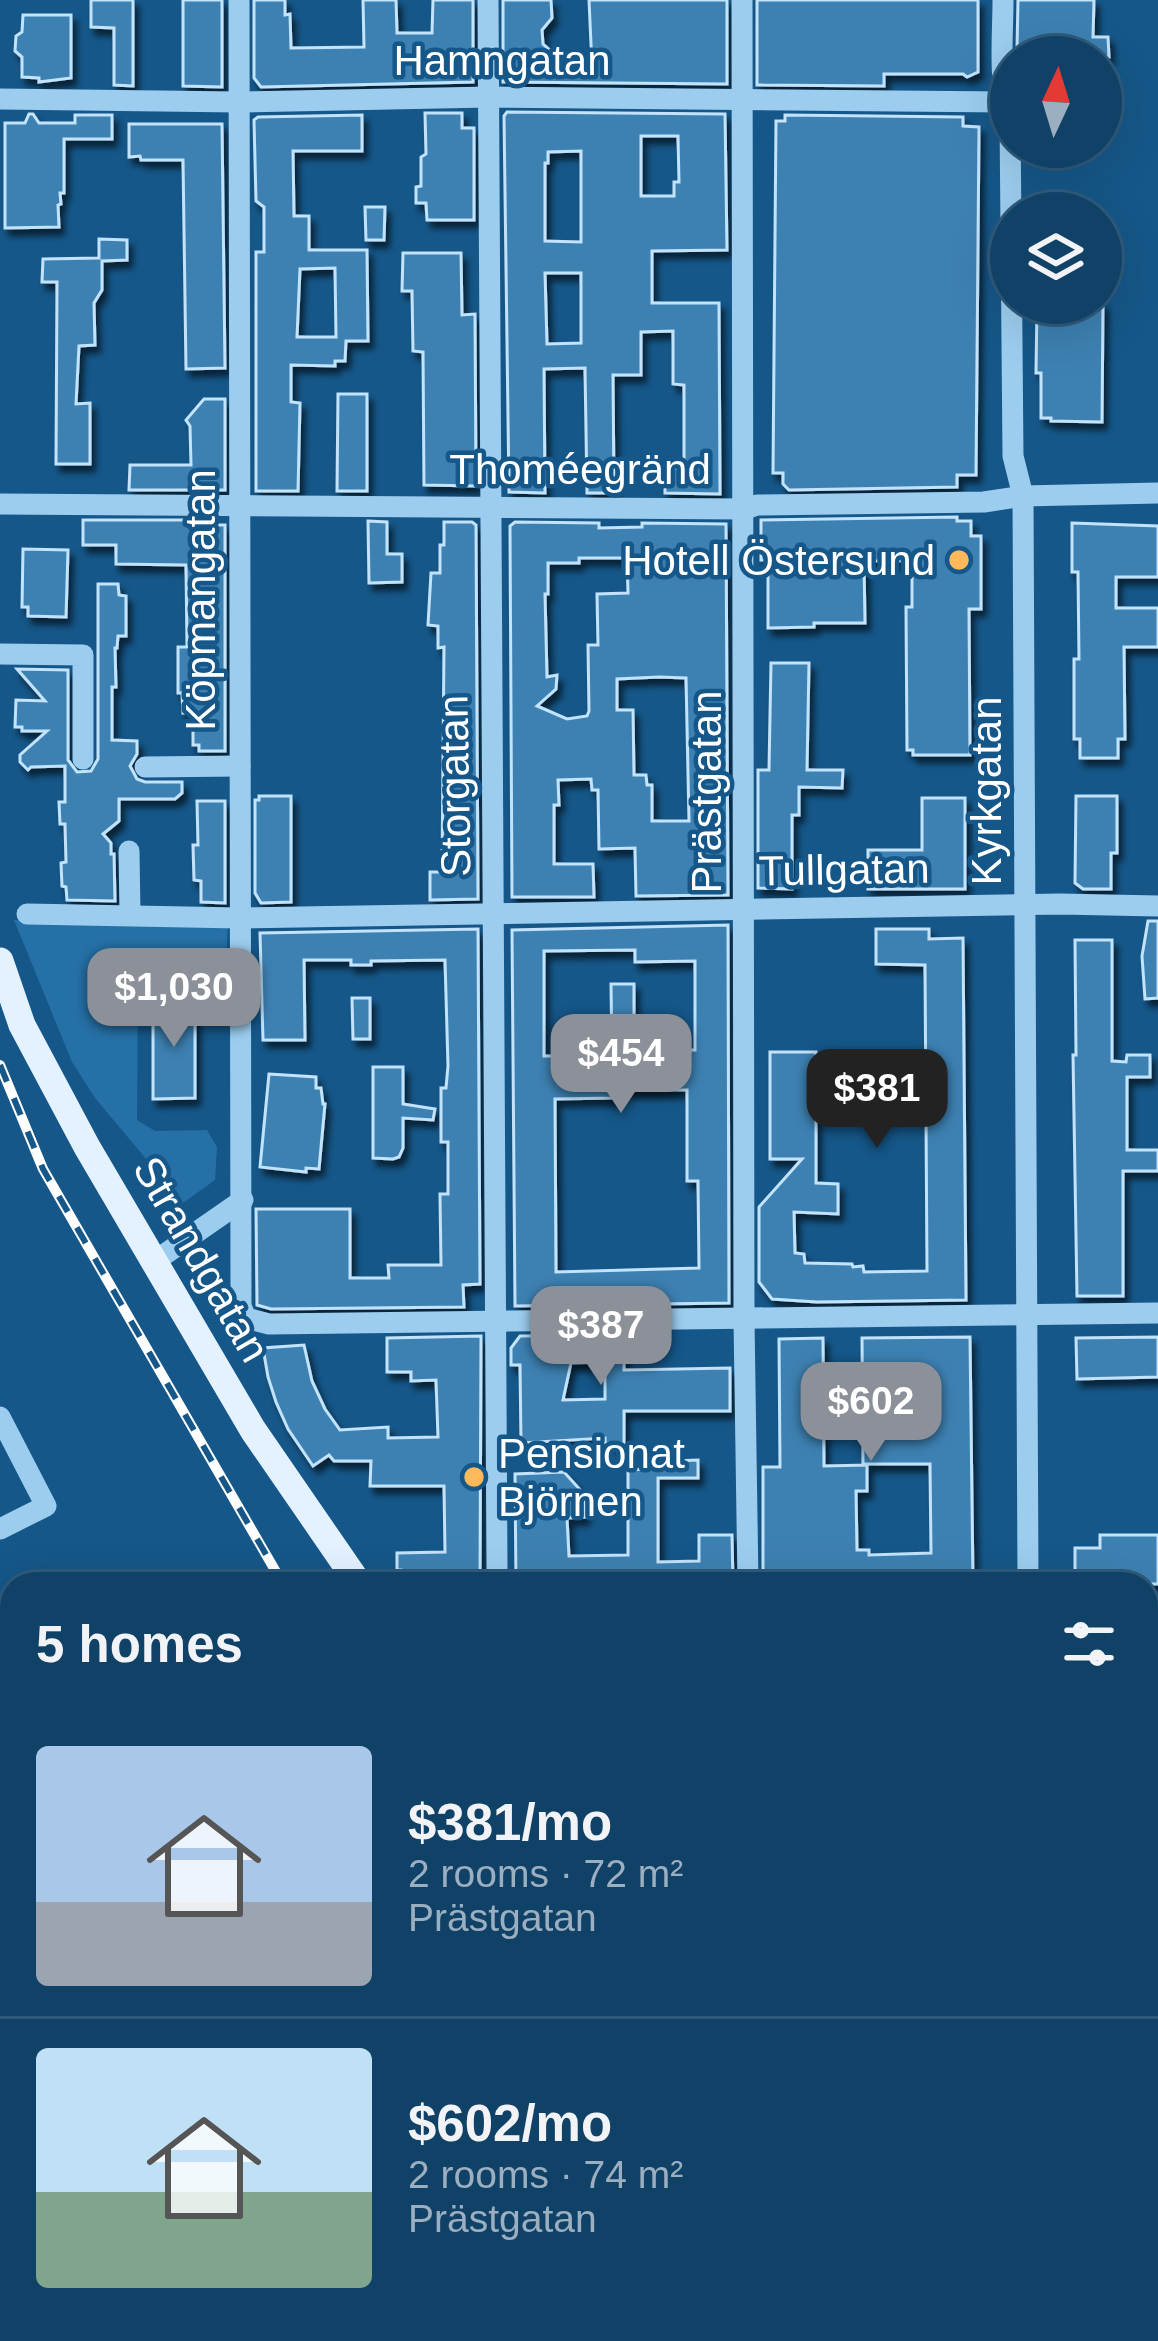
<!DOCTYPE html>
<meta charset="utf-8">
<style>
body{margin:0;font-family:Helvetica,sans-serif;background:#19486d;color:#f1f3f6;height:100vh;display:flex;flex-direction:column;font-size:45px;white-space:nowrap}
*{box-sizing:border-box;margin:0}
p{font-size:39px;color:#9cafc0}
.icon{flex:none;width:66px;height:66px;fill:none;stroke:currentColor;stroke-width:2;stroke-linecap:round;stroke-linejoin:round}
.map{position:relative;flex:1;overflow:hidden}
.side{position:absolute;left:0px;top:1572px;width:1158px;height:771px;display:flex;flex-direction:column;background:#104167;border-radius:36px 36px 0 0;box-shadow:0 12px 48px #0002,0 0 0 3px #305a7b}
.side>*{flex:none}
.needle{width:78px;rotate:4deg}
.fabs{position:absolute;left:990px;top:36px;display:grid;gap:24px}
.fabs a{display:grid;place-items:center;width:132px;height:132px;border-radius:50%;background:#104167;box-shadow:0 12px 48px #0002,0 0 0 3px #305a7b;font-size:60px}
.price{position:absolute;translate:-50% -102px;padding:0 27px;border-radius:24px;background:#8c9099;color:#fff;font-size:39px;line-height:78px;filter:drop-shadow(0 3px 6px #0008)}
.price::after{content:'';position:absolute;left:50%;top:72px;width:36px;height:27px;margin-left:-18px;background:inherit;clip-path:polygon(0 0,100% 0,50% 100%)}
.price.selected{background:#222;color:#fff}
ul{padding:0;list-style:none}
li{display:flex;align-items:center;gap:36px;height:300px;padding:0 36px}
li+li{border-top:3px solid #305a7b}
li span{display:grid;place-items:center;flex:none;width:336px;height:240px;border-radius:12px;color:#555}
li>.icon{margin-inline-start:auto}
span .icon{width:144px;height:144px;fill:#fffc;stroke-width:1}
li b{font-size:51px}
h2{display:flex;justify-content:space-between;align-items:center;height:144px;padding:0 36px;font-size:51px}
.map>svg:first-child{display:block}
.green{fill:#2570a6}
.water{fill:#48789d;stroke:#8fcaf2;stroke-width:3}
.building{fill:#3d81b2;stroke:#c2e3fb;stroke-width:3;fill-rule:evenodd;filter:url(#shadow)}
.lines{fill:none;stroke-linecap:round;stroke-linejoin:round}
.minor{stroke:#9ccdef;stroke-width:21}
.major{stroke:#e4f2ff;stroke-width:27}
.rail-casing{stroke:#fff;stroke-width:10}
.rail{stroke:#155789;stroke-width:6;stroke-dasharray:18;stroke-linecap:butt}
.poi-dot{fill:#ffb95a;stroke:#155789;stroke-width:4.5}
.labels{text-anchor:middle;stroke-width:9;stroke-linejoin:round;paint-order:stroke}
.street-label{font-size:42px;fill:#fff;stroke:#155789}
.poi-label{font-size:42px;fill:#fff;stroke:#155789;text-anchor:end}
</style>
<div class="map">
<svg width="1158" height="2341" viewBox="0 0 1158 2341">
<defs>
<filter id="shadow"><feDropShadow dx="4.5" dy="7" stdDeviation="3" flood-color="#0009"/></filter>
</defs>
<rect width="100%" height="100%" fill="#155789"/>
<!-- green -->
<g class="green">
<path d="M 14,920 L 228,923 L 226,958 L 138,976 L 137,1120 L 155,1131 L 207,1130 L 217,1147 L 215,1180 L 183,1203 L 95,1098 L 72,1062 Z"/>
<path d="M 1146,1649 L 1158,1650 L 1158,2016 L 1146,2017 Z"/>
</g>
<!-- water -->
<path class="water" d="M 0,1911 L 12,1935 L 12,2331 L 172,2331 L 176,2341 L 0,2341 Z"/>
<!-- building -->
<g class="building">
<path d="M 91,0 L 133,0 L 133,86 L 114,85 L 114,28 L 91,27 Z"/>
<path d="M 183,0 L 222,0 L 222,87 L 183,86 Z"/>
<path d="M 254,0 L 285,0 L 285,15 L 290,14 L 291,48 L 364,47 L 363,0 L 396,0 L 397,33 L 432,33 L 433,0 L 473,0 L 473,82 L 261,87 L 254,78 Z"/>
<path d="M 503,0 L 551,0 L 552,18 L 542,30 L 543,44 L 552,52 L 553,66 L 592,66 L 589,0 L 727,0 L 727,84 L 503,82 Z"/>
<path d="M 757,0 L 978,0 L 978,72 L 967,77 L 963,74 L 884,74 L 884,86 L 757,85 Z"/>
<path d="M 1018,0 L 1094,0 L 1093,37 L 1108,37 L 1109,57 L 1020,57 L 1021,49 L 1017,49 Z"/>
<path d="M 23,15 L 71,15 L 71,78 L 39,82 L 39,78 L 22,77 L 22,57 L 15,51 L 16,36 L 22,32 Z"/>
<path d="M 507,112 L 725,114 L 727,250 L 652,251 L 652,303 L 719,303 L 720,494 L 665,493 L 665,468 L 684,468 L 684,385 L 673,384 L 673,331 L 641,332 L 641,375 L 613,375 L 614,493 L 587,493 L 585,368 L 544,369 L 545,493 L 509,492 L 504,116 ZM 641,136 L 678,136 L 679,182 L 674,182 L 674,196 L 641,196 ZM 581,151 L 581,242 L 545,241 L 545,163 L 548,163 L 548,152 ZM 545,273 L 581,273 L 581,343 L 547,344 Z"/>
<path d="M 425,113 L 462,113 L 462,128 L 474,128 L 474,220 L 427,220 L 426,203 L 416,203 L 416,187 L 421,186 L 421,157 L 426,154 Z"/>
<path d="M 29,114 L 33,114 L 39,123 L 75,123 L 75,115 L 112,115 L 112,139 L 64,139 L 64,193 L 60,193 L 61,204 L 58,205 L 59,227 L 5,228 L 5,123 L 25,123 Z"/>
<path d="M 362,115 L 362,151 L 293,151 L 294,216 L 309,216 L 309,250 L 367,250 L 368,341 L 346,341 L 345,361 L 335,361 L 335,366 L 291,365 L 291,402 L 300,403 L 298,491 L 256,491 L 256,252 L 264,252 L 264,207 L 256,201 L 254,120 L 258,117 ZM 335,268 L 336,337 L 297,337 L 300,269 Z"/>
<path d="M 785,115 L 963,117 L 963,126 L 979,127 L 976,475 L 957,475 L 957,487 L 789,490 L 783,484 L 783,473 L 773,473 L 776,121 L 785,121 Z"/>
<path d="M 129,124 L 222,124 L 225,368 L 186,369 L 183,160 L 141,160 L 140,156 L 129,157 Z"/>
<path d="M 365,207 L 385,207 L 384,240 L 366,240 Z"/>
<path d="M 99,239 L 127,240 L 127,260 L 102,261 L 102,290 L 94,303 L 95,345 L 79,346 L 76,404 L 90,403 L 90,464 L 56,464 L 57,282 L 42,282 L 43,259 L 99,258 Z"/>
<path d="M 403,253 L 461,253 L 462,315 L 475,314 L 476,486 L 424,485 L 423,352 L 413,351 L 412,291 L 402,291 Z"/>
<path d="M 1037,303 L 1103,303 L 1102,422 L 1051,421 L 1051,418 L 1041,418 L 1041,373 L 1036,373 Z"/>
<path d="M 338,394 L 367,394 L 367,491 L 337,491 Z"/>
<path d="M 204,399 L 225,399 L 225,490 L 129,490 L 130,465 L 191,465 L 190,426 L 186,420 Z"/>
<path d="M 957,517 L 957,521 L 971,521 L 971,536 L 981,536 L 981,609 L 969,609 L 970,755 L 913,755 L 913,750 L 907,750 L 906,607 L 912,607 L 912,561 L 864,561 L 865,623 L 814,623 L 814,627 L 768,628 L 768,560 L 761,560 L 761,520 Z"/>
<path d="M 83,520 L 195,520 L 196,525 L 225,525 L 225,751 L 199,751 L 199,745 L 193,745 L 193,712 L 183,713 L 182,693 L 178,693 L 178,647 L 187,647 L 186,565 L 116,564 L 116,545 L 83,545 Z"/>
<path d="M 368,521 L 387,522 L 387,554 L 402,554 L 402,582 L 369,583 Z"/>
<path d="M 444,522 L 472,522 L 476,525 L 478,899 L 430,900 L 430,872 L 442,872 L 444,647 L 438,648 L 438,626 L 428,625 L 431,573 L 440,573 L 440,545 L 444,545 Z"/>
<path d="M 515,522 L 599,523 L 599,528 L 642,527 L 642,523 L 726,524 L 728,895 L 636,896 L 635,848 L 599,849 L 598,790 L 592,790 L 591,779 L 558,780 L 559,805 L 554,805 L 554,864 L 593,864 L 594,897 L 512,897 L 510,526 ZM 579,558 L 627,558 L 628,593 L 597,594 L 598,645 L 588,645 L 589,711 L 587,716 L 567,719 L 537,706 L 556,689 L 557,675 L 547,677 L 545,594 L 548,594 L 548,563 L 579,563 ZM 659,677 L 686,678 L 689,821 L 652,821 L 652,785 L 647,785 L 646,775 L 634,775 L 633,710 L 617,710 L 617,679 Z"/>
<path d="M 1072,523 L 1158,526 L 1158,577 L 1116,577 L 1116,608 L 1158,608 L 1158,647 L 1124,647 L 1125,739 L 1118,739 L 1118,758 L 1080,758 L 1080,739 L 1074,739 L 1074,659 L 1079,659 L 1078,572 L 1072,572 Z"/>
<path d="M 23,549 L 68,550 L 66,617 L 28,616 L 28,607 L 22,607 Z"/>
<path d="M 98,584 L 118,584 L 119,595 L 126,596 L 126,636 L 118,636 L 117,648 L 115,648 L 116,687 L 112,687 L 112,740 L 137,741 L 137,754 L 130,766 L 137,779 L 145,782 L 182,782 L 182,793 L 175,799 L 119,799 L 119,821 L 103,834 L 111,843 L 111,854 L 114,854 L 115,901 L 67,900 L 66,887 L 62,886 L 61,863 L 66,862 L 65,824 L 60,824 L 59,802 L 65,802 L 65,766 L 31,767 L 28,770 L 20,762 L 20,755 L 47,731 L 22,731 L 22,727 L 15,727 L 16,700 L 45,701 L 17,669 L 68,670 L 68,760 L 77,772 L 91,771 L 98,759 Z"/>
<path d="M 771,663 L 809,663 L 807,770 L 843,770 L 842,788 L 799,787 L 799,815 L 792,815 L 792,889 L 758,888 L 758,770 L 769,770 Z"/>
<path d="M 259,796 L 291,796 L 291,902 L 261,903 L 255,893 L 255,800 L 259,800 Z"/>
<path d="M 1076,796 L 1117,796 L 1117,853 L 1111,853 L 1111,889 L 1083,889 L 1075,883 Z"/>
<path d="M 922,798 L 965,798 L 965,889 L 868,889 L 868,850 L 922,850 Z"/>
<path d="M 197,801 L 225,801 L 225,903 L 201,902 L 201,881 L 194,880 L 193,845 L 198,845 Z"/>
<path d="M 1148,921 L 1158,921 L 1158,998 L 1145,999 L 1142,956 Z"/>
<path d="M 728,925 L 729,1303 L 515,1306 L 512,930 ZM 635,950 L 635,962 L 695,961 L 695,1050 L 634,1050 L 634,984 L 611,984 L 612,1056 L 544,1056 L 544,951 ZM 613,1090 L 687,1090 L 687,1181 L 698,1181 L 699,1268 L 556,1272 L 555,1099 L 613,1098 Z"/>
<path d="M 478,929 L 480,1284 L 463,1285 L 464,1307 L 271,1309 L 257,1305 L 256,1209 L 350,1209 L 350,1278 L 389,1278 L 388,1265 L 441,1265 L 440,1194 L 448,1194 L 448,1142 L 441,1142 L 441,1088 L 446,1088 L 448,1066 L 445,960 L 371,961 L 371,965 L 351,965 L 351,960 L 304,960 L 305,1040 L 263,1040 L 260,933 Z"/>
<path d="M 876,929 L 929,929 L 929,939 L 963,938 L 966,1300 L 817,1302 L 772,1299 L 759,1282 L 759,1207 L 802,1159 L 770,1159 L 770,1052 L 816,1052 L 816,1183 L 838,1184 L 838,1214 L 794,1212 L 795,1253 L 804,1254 L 805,1263 L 852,1264 L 853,1267 L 863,1266 L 864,1272 L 927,1271 L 925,965 L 876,964 Z"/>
<path d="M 1075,940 L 1112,940 L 1112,1061 L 1126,1062 L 1127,1055 L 1150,1055 L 1150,1077 L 1127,1077 L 1127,1150 L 1158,1150 L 1158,1171 L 1123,1171 L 1123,1296 L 1077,1296 L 1073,1055 L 1076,1055 Z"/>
<path d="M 352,998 L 370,998 L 370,1039 L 353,1039 Z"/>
<path d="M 153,1001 L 195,1001 L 195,1098 L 153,1099 Z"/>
<path d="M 373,1067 L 403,1067 L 403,1104 L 435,1109 L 433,1120 L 403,1118 L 403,1148 L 399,1157 L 393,1159 L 373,1158 Z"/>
<path d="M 269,1074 L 316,1077 L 316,1088 L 321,1088 L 323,1104 L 325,1104 L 319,1169 L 306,1168 L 306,1172 L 260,1167 Z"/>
<path d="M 624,1335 L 624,1370 L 730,1368 L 730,1411 L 624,1411 L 624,1444 L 605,1443 L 605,1438 L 521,1443 L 520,1365 L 511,1365 L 511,1348 L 520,1336 ZM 605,1362 L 605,1399 L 563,1400 L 571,1363 Z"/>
<path d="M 481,1336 L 480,1584 L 401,1584 L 401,1570 L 397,1570 L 397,1553 L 445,1552 L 444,1486 L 370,1486 L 371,1461 L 334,1461 L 329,1455 L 313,1466 L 288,1429 L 276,1402 L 268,1377 L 263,1348 L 304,1345 L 312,1381 L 325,1409 L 340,1430 L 388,1427 L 388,1438 L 438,1437 L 436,1380 L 411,1381 L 411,1372 L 387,1372 L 387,1338 Z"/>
<path d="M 970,1337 L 973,1584 L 763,1584 L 763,1467 L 780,1467 L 779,1339 L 823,1338 L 824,1466 L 867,1465 L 867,1491 L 856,1491 L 857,1550 L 869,1550 L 869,1555 L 931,1553 L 930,1464 L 863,1464 L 862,1338 Z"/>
<path d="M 1158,1337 L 1158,1377 L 1077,1379 L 1076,1338 Z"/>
<path d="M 698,1460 L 698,1478 L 658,1478 L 658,1562 L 699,1561 L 699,1535 L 732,1535 L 733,1584 L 516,1584 L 515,1474 L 564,1472 L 584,1494 L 585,1517 L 567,1518 L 569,1556 L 628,1555 L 628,1470 L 645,1469 L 644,1462 Z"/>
<path d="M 1100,1535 L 1158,1535 L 1158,1584 L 1075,1584 L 1075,1548 L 1100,1548 Z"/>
</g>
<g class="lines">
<!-- minor -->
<g class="minor">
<path d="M 239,0 L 241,1306 L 246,1318 L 269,1324 L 1158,1313"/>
<path d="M 488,0 L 497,1570"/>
<path d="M 742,0 L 744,1320 L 748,1584"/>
<path d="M 1003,0 C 1003,38 998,80 1010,117 L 1013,456 L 1023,496 L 1028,1584"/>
<path d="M 0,99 L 239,102 L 489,97 L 1005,102"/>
<path d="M 0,504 L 745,509 L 757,505 L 984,502 L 1023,496 L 1158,493"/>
<path d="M 0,654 L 83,655 L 83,759"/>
<path d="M 145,767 L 240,766"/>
<path d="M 129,851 L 130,915"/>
<path d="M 27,914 L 240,918 L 1060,904 L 1158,906"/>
<path d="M 155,1261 L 243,1200"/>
<path d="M 0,1417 L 46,1506 L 0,1529"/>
<path d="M 0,1856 L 12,1883"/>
<path d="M 1146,2306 L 1158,2329"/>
<path d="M 223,2331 L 227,2341"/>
<path d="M 1032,2331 L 1049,2341"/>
</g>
<!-- major -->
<g class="major">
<path d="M 0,961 L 22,1025 L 87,1147 L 253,1430 L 359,1584"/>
<path d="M 1146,1637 L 1158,1639"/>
</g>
<defs>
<g id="rail">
<path d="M 0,1065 L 43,1169 L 283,1584"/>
<path d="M 635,2331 L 641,2341"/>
<path d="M 721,2331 L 727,2341"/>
</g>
</defs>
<!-- rail casing -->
<use href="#rail" class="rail-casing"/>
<!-- rail -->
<use href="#rail" class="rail"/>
</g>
<!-- markers -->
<g class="poi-dot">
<circle cx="959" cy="560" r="12"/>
<circle cx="474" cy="1477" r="12"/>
</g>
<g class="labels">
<!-- street labels -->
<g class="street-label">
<text x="502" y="75">Hamngatan</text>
<text x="580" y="484">Thoméegränd</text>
<text transform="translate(200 600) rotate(-90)" y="15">Köpmangatan</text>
<text transform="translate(454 786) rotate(-91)" y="15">Storgatan</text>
<text transform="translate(986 791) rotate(-90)" y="15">Kyrkgatan</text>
<text transform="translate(706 792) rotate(-90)" y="15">Prästgatan</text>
<text transform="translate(844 869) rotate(-1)" y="15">Tullgatan</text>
<text transform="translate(202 1259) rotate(60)" y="15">Strandgatan</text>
</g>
<!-- poi labels -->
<g class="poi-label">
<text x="935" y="575">Hotell Östersund</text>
<text x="498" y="1468" text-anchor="start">Pensionat<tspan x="498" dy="48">Björnen</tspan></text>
</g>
</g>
</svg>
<div class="fabs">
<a><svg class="needle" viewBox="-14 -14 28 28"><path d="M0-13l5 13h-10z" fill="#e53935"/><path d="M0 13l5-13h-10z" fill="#9cafc0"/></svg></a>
<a><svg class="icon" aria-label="layers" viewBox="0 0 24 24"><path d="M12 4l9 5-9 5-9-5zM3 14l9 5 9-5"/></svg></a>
</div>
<b class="price" style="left:174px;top:1050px">$1,030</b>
<b class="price" style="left:621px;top:1116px">$454</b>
<b class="price selected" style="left:877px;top:1151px">$381</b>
<b class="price" style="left:601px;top:1388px">$387</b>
<b class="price" style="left:871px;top:1464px">$602</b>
<section class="side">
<h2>5 homes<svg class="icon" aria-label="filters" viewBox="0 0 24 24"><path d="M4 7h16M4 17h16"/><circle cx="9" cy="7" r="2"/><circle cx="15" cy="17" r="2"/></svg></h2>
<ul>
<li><span style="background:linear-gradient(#a9c7e8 65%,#9aa5b1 0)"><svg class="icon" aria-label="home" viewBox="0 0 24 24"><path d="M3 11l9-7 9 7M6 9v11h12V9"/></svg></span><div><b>$381/mo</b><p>2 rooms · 72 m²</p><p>Prästgatan</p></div></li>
<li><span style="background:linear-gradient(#bfe0f5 60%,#7fa58c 0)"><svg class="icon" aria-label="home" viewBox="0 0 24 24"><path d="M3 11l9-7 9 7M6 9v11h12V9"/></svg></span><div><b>$602/mo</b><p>2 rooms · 74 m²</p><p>Prästgatan</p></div></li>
</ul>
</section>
</div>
